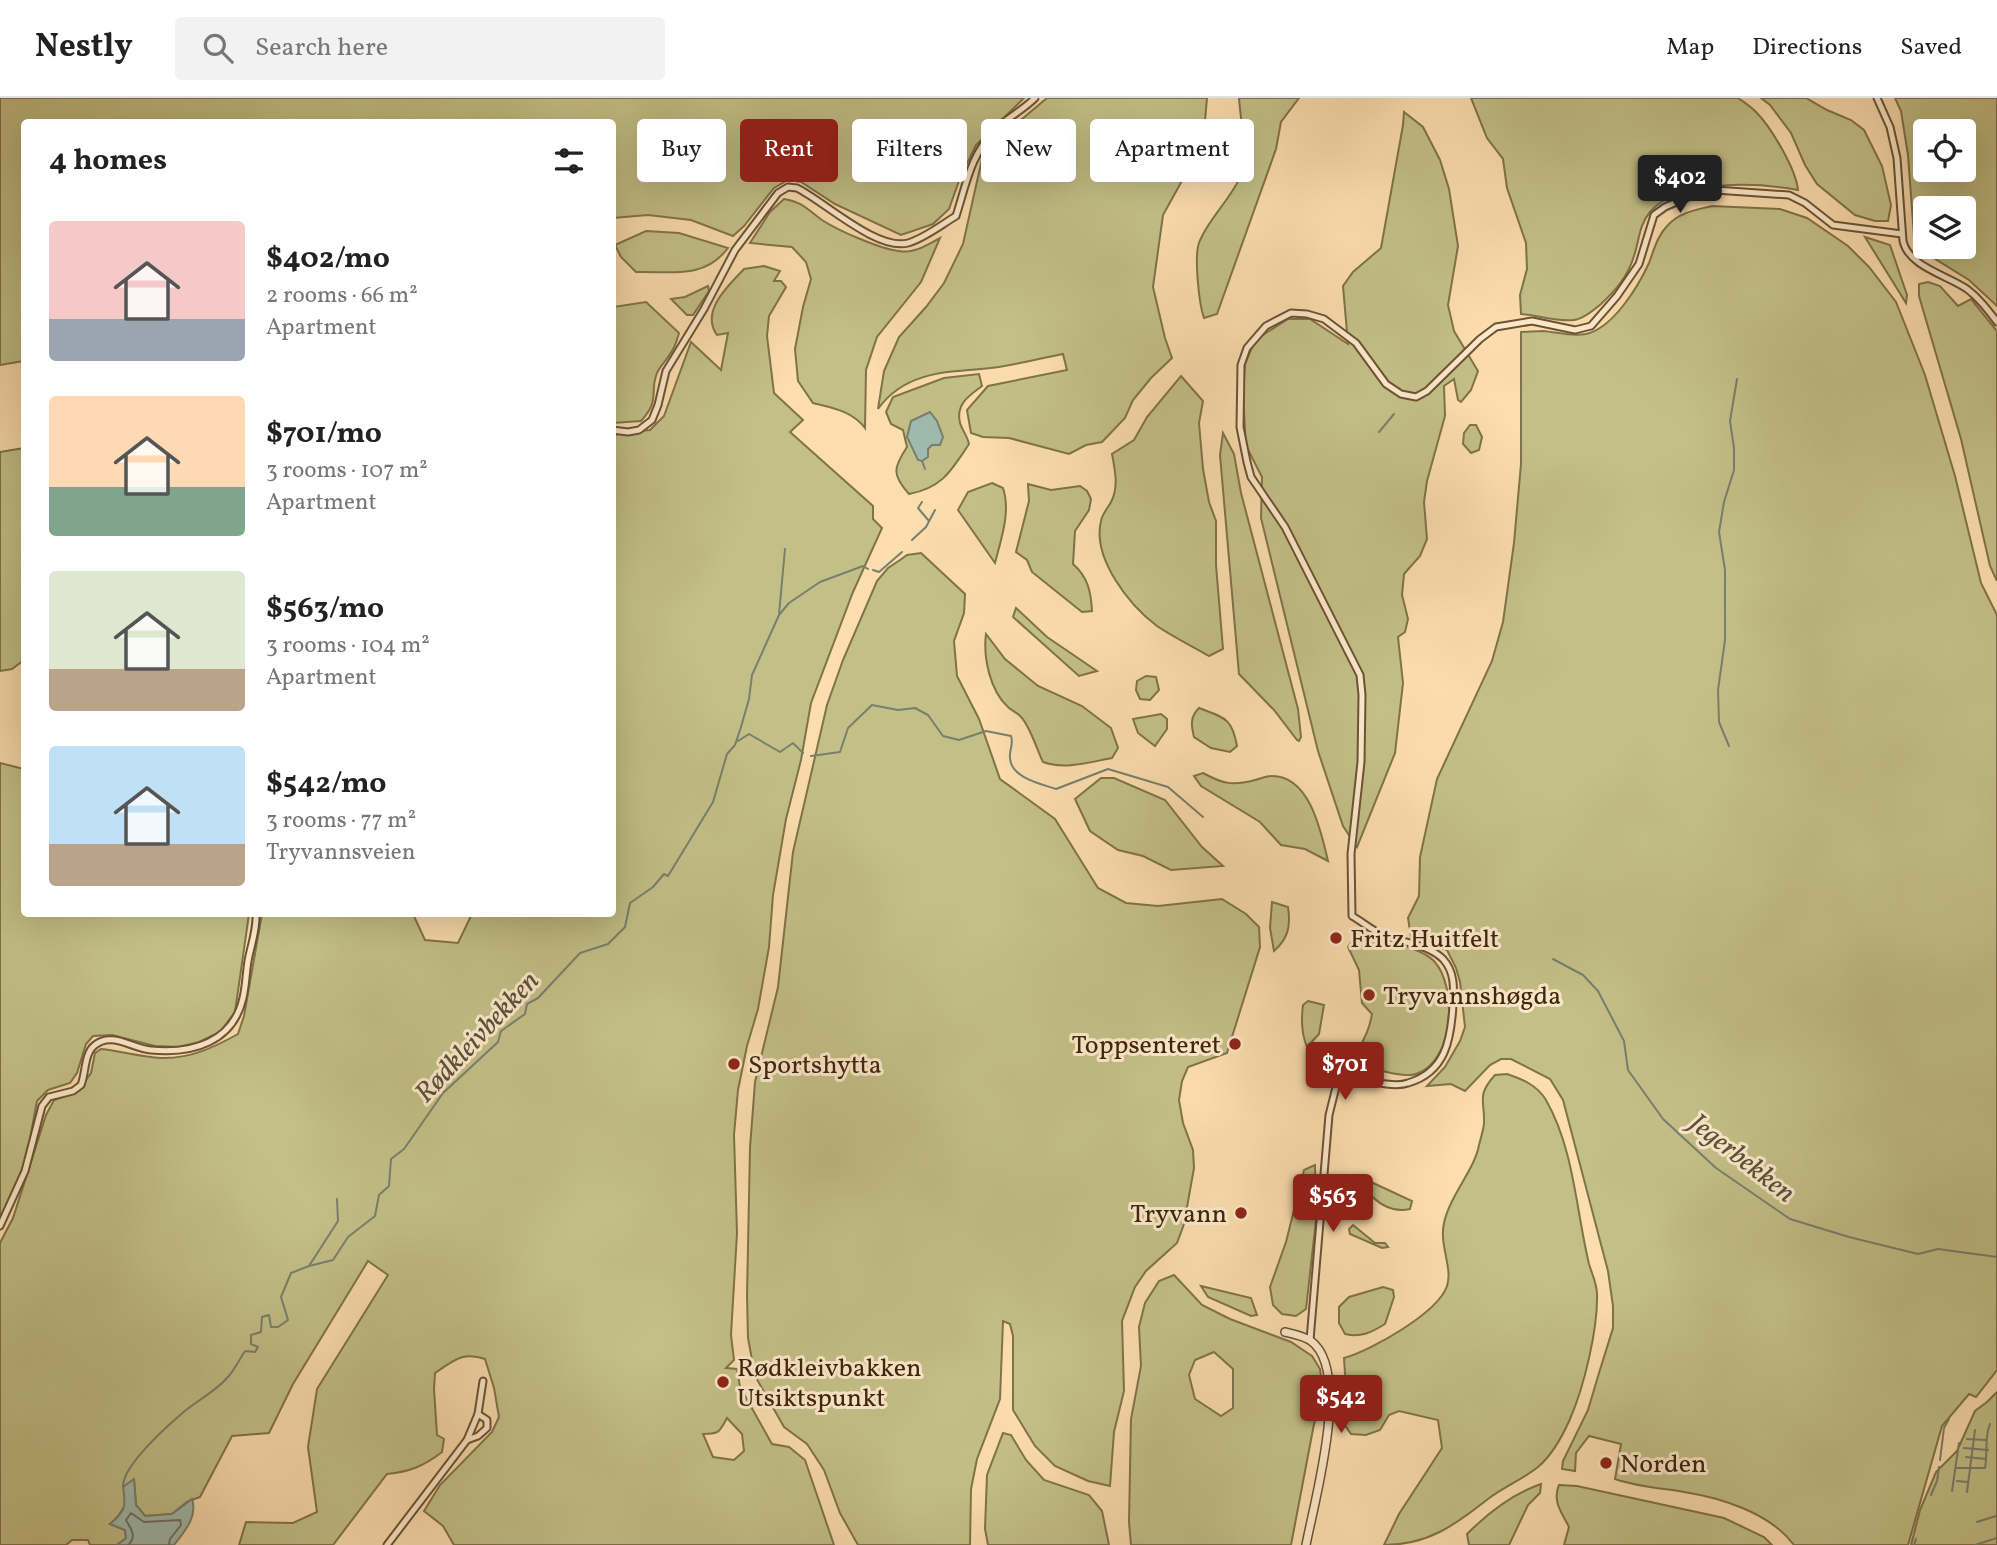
<!DOCTYPE html>
<meta charset="utf-8">
<style>
body{margin:0;font-family:Vollkorn,serif;background:#f2f2f2;color:#222;height:100vh;display:flex;flex-direction:column;font-size:26px;white-space:nowrap}
*{box-sizing:border-box;margin:0}
p{font-size:23px;color:#767676}
.icon{flex:none;width:38px;height:38px;fill:none;stroke:currentColor;stroke-width:2;stroke-linecap:round;stroke-linejoin:round}
.map{position:relative;flex:1;overflow:hidden}
.panel{position:absolute;left:21px;top:21px;width:595px;height:798px;display:flex;flex-direction:column;background:#fff;border-radius:7px;box-shadow:0 7px 28px #0002}
.panel>*{flex:none}
.guide{position:absolute;left:637px;top:21px;width:665px;height:63px;display:flex;gap:14px}
.fabs{position:absolute;left:1913px;top:21px;display:grid;gap:14px}
.fabs a{display:grid;place-items:center;width:63px;height:63px;border-radius:7px;background:#fff;box-shadow:0 7px 28px #0002;font-size:35px}
.price{position:absolute;translate:-50% -60px;padding:0 16px;border-radius:7px;background:#8f2418;color:#fff;font-size:23px;line-height:46px;filter:drop-shadow(0 2px 4px #0008)}
.price::after{content:'';position:absolute;left:50%;top:42px;width:21px;height:16px;margin-left:-10px;background:inherit;clip-path:polygon(0 0,100% 0,50% 100%)}
.price.selected{background:#222;color:#fff}
ul{padding:0;list-style:none}
li{display:flex;align-items:center;gap:21px;height:175px;padding:0 28px}
li span{display:grid;place-items:center;flex:none;width:196px;height:140px;border-radius:7px;color:#555}
li>.icon{margin-inline-start:auto}
span .icon{width:84px;height:84px;fill:#fffc;stroke-width:1}
li b{font-size:30px}
h2{display:flex;justify-content:space-between;align-items:center;height:84px;padding:0 28px;font-size:30px}
.tag{padding:0 24px;border-radius:7px;background:#fff;box-shadow:0 7px 28px #0002;font-size:24px;line-height:63px}
.tag.selected{background:#8f2418;color:#fff}
header{display:flex;align-items:center;gap:42px;box-sizing:border-box;height:98px;padding:0 35px;background:#fff;border-bottom:2px solid #e0e0e0}
header strong{font-size:33px}
nav{display:flex;gap:38px;margin-inline-start:auto;font-size:24px}
.search{width:490px;height:63px;background:#f2f2f2;display:flex;align-items:center;gap:18px;box-sizing:border-box;padding:0 24px;border-radius:7px;color:#767676;font-size:26px}
.map>svg:first-child{display:block}
.green{fill:#c3c087;stroke:#807249;stroke-width:2;fill-rule:evenodd}
.water{fill:#9fbbb0;stroke:#787f6e;stroke-width:2}
.lines{fill:none;stroke-linecap:round;stroke-linejoin:round}
.shore{stroke:#6e705e;stroke-width:2}
.stream{stroke:#787f6e;stroke-width:2}
.minor-casing{stroke:#6c5234;stroke-width:9}
.tertiary-casing{stroke:#6c5234;stroke-width:10}
.minor{stroke:#fce9ca;stroke-width:5}
.tertiary{stroke:#fce9ca;stroke-width:7}
.poi-dot{fill:#8f2418;stroke:#fce9ca;stroke-width:2.5}
.labels{text-anchor:middle;stroke-width:6;stroke-linejoin:round;paint-order:stroke}
.poi-label{font-size:26px;fill:#3d240b;stroke:#fce9ca;text-anchor:start}
.water-label{font-size:28px;font-style:italic;fill:#5a513d;stroke:#fce9ca}
</style>
<header>
<strong>Nestly</strong>
<div class="search"><svg class="icon" aria-label="search" viewBox="0 0 24 24"><circle cx="10" cy="10" r="6"/><path d="M15 15l6 6"/></svg>Search here</div>
<nav><a>Map</a><a>Directions</a><a>Saved</a></nav>
</header>
<div class="map">
<svg width="1997" height="1447" viewBox="0 0 1997 1447">
<rect width="100%" height="100%" fill="#fbddae"/>
<filter id="stains"><feTurbulence type="fractalNoise" baseFrequency=".00286" numOctaves="4"/><feColorMatrix values="0 0 0 0 .2 0 0 0 0 .09 0 0 0 0 .02 0 0 0 .5 -.17"/></filter>
<radialGradient id="worn" r=".72"><stop offset=".6" stop-color="#630" stop-opacity="0"/><stop offset="1" stop-color="#630" stop-opacity=".3"/></radialGradient>
<!-- green -->
<g class="green">
<path d="M 0,0 L 1024,0 L 976,47 L 960,80 L 949,111 L 933,126 L 901,137 L 835,106 L 801,84 L 788,82 L 774,90 L 744,128 L 733,138 L 691,122 L 648,117 L 613,120 L 612,24 L 24,24 L 24,263 L 0,267 Z"/>
<path d="M 1047,0 L 1207,0 L 1203,45 L 1163,117 L 1153,189 L 1165,240 L 1172,260 L 1151,280 L 1133,302 L 1125,320 L 1102,344 L 1086,347 L 1069,356 L 1009,340 L 983,339 L 971,335 L 967,312 L 988,288 L 1067,272 L 1063,256 C 1036,261 1009,269 981,271 C 941,274 903,276 878,311 L 884,273 L 899,239 L 926,209 L 944,185 L 963,146 L 982,61 L 1004,36 Z"/>
<path d="M 1239,0 L 1299,0 L 1281,24 L 1276,51 L 1217,216 L 1204,220 C 1199,206 1194,159 1199,145 C 1207,122 1233,99 1242,75 C 1248,59 1240,19 1239,0 Z"/>
<path d="M 1471,0 L 1738,0 C 1744,4 1751,9 1756,14 C 1771,29 1796,71 1798,92 C 1760,85 1678,80 1650,114 C 1639,127 1639,143 1634,158 C 1628,178 1616,192 1601,206 C 1594,212 1583,221 1574,222 C 1557,224 1537,217 1521,216 L 1520,197 L 1527,171 L 1526,145 L 1507,90 L 1503,61 L 1487,40 Z"/>
<path d="M 1761,0 L 1806,0 L 1827,12 L 1851,22 L 1864,32 L 1882,68 L 1891,107 L 1888,123 L 1875,123 L 1855,117 L 1817,86 L 1805,67 L 1791,35 L 1770,7 Z"/>
<path d="M 1895,0 L 1997,0 L 1997,208 L 1969,182 L 1924,154 L 1914,138 L 1908,57 L 1901,13 ZM 1964,33 L 1964,72 L 1925,72 L 1925,33 ZM 1964,110 L 1964,149 L 1925,149 L 1925,110 Z"/>
<path d="M 1404,14 L 1423,29 L 1440,62 L 1449,91 L 1458,148 L 1448,207 L 1454,233 L 1478,273 L 1471,292 L 1461,304 L 1458,302 L 1454,281 L 1444,288 L 1445,318 L 1427,383 L 1424,404 L 1427,441 L 1420,458 L 1404,476 L 1402,497 L 1408,521 L 1405,534 L 1398,539 L 1403,585 L 1395,655 L 1357,749 L 1343,728 L 1318,653 L 1261,420 L 1262,379 L 1246,348 L 1243,297 L 1245,266 L 1255,242 L 1288,221 L 1310,221 L 1348,246 L 1343,188 L 1353,174 L 1381,150 L 1403,27 Z"/>
<path d="M 784,101 C 805,105 805,110 822,122 C 837,132 880,151 899,153 C 913,156 928,147 940,140 L 921,184 L 877,239 L 866,272 L 865,330 C 852,313 833,310 813,305 L 798,283 L 795,251 L 803,209 L 811,181 L 806,164 L 792,149 L 750,145 L 770,114 Z"/>
<path d="M 1712,108 L 1780,111 L 1807,120 L 1848,148 L 1869,169 L 1896,204 L 1925,277 L 1955,378 L 1981,485 L 1997,517 L 1997,1272 L 1976,1299 L 1969,1296 L 1942,1328 L 1908,1447 L 1794,1447 C 1770,1415 1722,1400 1684,1394 C 1660,1390 1638,1389 1615,1381 L 1621,1346 L 1589,1338 L 1576,1355 L 1575,1373 L 1562,1371 L 1563,1363 L 1588,1312 L 1599,1275 L 1613,1230 L 1613,1208 L 1608,1173 L 1563,1002 L 1550,981 L 1511,961 L 1501,961 L 1490,967 L 1465,993 L 1451,986 L 1427,988 L 1445,969 L 1460,943 L 1465,929 L 1460,884 L 1456,870 L 1447,852 L 1411,839 L 1408,820 L 1419,798 L 1420,759 L 1437,681 L 1492,563 L 1503,524 L 1514,445 L 1521,366 L 1521,234 C 1528,234 1535,233 1543,233 C 1557,234 1571,239 1586,236 C 1613,230 1638,189 1649,165 C 1654,152 1657,138 1668,127 C 1680,114 1696,112 1712,108 Z"/>
<path d="M 646,133 L 679,135 L 728,150 C 704,182 671,173 636,174 L 621,159 L 615,147 Z"/>
<path d="M 1865,139 L 1890,147 L 1907,197 L 1906,205 Z"/>
<path d="M 764,168 L 780,173 L 774,183 L 781,183 L 786,189 L 769,218 L 767,238 L 774,295 L 803,322 L 790,334 L 873,408 L 873,421 L 882,430 L 853,494 L 811,605 L 801,662 L 786,721 L 773,797 L 769,849 L 758,911 L 747,948 L 738,992 L 734,1037 L 737,1135 L 731,1237 L 734,1262 L 726,1270 L 737,1271 L 740,1289 L 772,1346 L 789,1349 L 805,1362 L 834,1447 L 454,1447 L 443,1428 L 424,1413 L 440,1387 L 492,1334 L 499,1319 L 494,1290 L 485,1261 C 463,1253 453,1263 435,1275 L 434,1291 L 437,1337 L 444,1341 L 442,1354 C 424,1368 409,1374 387,1376 L 333,1447 L 239,1447 L 246,1424 L 293,1425 L 317,1414 L 308,1349 L 317,1291 L 388,1177 L 368,1163 L 293,1286 L 269,1335 L 232,1338 L 200,1399 L 187,1404 L 172,1416 L 145,1418 L 136,1407 L 134,1382 C 128,1399 125,1414 110,1426 L 125,1432 L 126,1440 L 117,1447 L 90,1447 L 88,1442 L 72,1442 L 66,1447 L 0,1447 L 0,1145 L 13,1120 L 46,1017 L 54,1002 L 76,995 L 91,975 L 95,955 L 101,951 C 121,953 141,959 161,960 C 189,961 213,950 238,936 L 244,918 L 262,816 L 413,816 L 425,842 L 458,845 L 471,818 L 470,816 L 612,816 L 613,340 L 618,335 L 650,332 L 664,318 L 691,244 L 721,272 L 728,235 L 717,237 C 700,213 728,188 744,171 ZM 727,1320 L 742,1336 L 744,1353 L 734,1362 L 713,1359 L 703,1336 C 720,1336 719,1334 727,1320 Z"/>
<path d="M 1928,184 L 1940,188 L 1958,208 L 1971,201 L 1997,233 L 1997,483 L 1990,468 L 1961,341 L 1919,198 L 1919,186 Z"/>
<path d="M 708,188 L 709,193 L 693,217 L 687,217 L 671,201 L 685,199 Z"/>
<path d="M 646,204 L 679,235 C 677,242 675,250 670,256 C 666,263 660,268 657,275 C 649,295 661,301 641,323 L 613,325 L 613,209 Z"/>
<path d="M 979,276 L 982,288 C 970,297 955,306 960,325 C 962,332 967,337 969,346 C 951,373 942,390 909,396 C 892,377 893,370 907,349 L 903,332 L 891,326 L 886,314 L 893,299 L 944,280 Z"/>
<path d="M 1181,278 L 1203,303 L 1199,325 L 1203,371 L 1209,404 L 1216,423 L 1216,467 L 1223,551 L 1209,558 C 1192,548 1173,539 1157,528 C 1129,507 1092,460 1101,423 C 1102,416 1108,410 1111,404 C 1119,389 1115,372 1112,356 L 1134,342 L 1147,319 Z"/>
<path d="M 1470,327 L 1476,327 L 1482,339 L 1479,352 L 1471,355 L 1463,346 L 1464,335 Z"/>
<path d="M 1223,335 L 1234,356 L 1241,395 L 1298,611 L 1301,639 L 1299,643 L 1297,642 L 1274,612 L 1239,576 L 1220,357 Z"/>
<path d="M 24,350 L 24,562 L 12,571 L 0,573 L 0,354 Z"/>
<path d="M 992,385 L 1003,390 C 1011,414 1001,441 995,465 L 958,412 L 968,394 Z"/>
<path d="M 1028,386 L 1051,392 L 1080,388 L 1087,393 L 1091,401 L 1089,412 L 1075,433 L 1073,466 C 1088,479 1091,494 1092,513 L 1082,514 L 1032,474 L 1027,462 L 1016,454 L 1029,403 Z"/>
<path d="M 921,455 L 965,496 L 964,515 L 954,543 L 957,578 L 979,621 L 1000,681 L 1055,721 L 1098,790 L 1126,805 L 1158,808 L 1222,801 L 1246,816 L 1259,829 L 1260,849 L 1227,955 L 1188,969 L 1182,983 L 1179,1002 L 1183,1025 L 1193,1052 L 1194,1070 L 1184,1126 L 1177,1145 L 1146,1173 L 1135,1189 L 1122,1223 L 1124,1293 L 1114,1334 L 1110,1388 L 1088,1383 L 1055,1368 L 1035,1348 L 1013,1312 L 1013,1238 L 1010,1226 L 1003,1223 L 1000,1301 L 977,1361 L 971,1391 L 970,1447 L 858,1447 L 840,1415 L 824,1372 L 807,1346 L 784,1329 L 755,1278 L 748,1240 L 747,1198 L 750,1050 L 755,984 L 778,889 L 793,754 L 827,607 L 843,562 L 877,483 L 888,470 L 900,462 L 907,457 Z"/>
<path d="M 1016,510 L 1047,539 L 1097,573 L 1079,578 L 1013,519 Z"/>
<path d="M 986,536 L 1005,561 L 1038,588 L 1082,608 L 1111,630 L 1118,650 L 1112,660 C 1090,664 1064,672 1043,664 C 1037,652 1030,628 1021,619 C 1018,615 1012,613 1008,609 C 990,593 983,559 986,536 Z"/>
<path d="M 1146,578 L 1156,579 L 1159,592 L 1150,602 L 1140,601 L 1136,592 L 1137,583 Z"/>
<path d="M 1199,610 C 1225,620 1232,620 1237,648 L 1230,654 L 1211,650 L 1194,639 C 1191,627 1190,619 1199,610 Z"/>
<path d="M 1161,616 L 1167,621 L 1167,631 L 1155,648 L 1138,635 L 1133,621 Z"/>
<path d="M 0,665 L 24,671 L 24,816 L 249,816 L 235,914 L 220,934 L 199,944 L 179,949 L 155,948 L 112,937 L 93,938 L 86,946 L 77,975 L 70,985 L 48,992 L 37,1003 L 26,1062 L 0,1125 Z"/>
<path d="M 1203,675 C 1223,686 1233,688 1255,682 C 1260,681 1266,678 1271,678 C 1310,677 1321,734 1328,763 L 1305,751 L 1281,747 L 1260,724 L 1201,688 L 1194,678 Z"/>
<path d="M 1101,680 L 1114,680 L 1165,702 L 1202,749 L 1223,768 L 1171,772 L 1143,758 L 1118,752 L 1090,733 L 1075,701 Z"/>
<path d="M 1272,804 L 1288,809 C 1291,828 1288,841 1274,853 L 1270,830 Z"/>
<path d="M 1364,837 C 1382,841 1422,850 1434,863 C 1458,889 1454,964 1416,976 C 1402,981 1368,968 1352,966 C 1360,945 1368,939 1372,916 L 1362,905 L 1359,872 L 1348,849 L 1352,843 Z"/>
<path d="M 1308,903 L 1324,907 L 1319,936 L 1307,949 C 1301,935 1301,922 1303,907 Z"/>
<path d="M 1507,976 C 1522,981 1537,987 1546,1002 C 1574,1051 1576,1112 1589,1166 C 1592,1176 1597,1186 1597,1196 C 1598,1231 1584,1289 1570,1321 C 1563,1337 1551,1358 1538,1369 C 1523,1381 1504,1389 1488,1401 C 1455,1427 1428,1447 1384,1447 L 1399,1416 L 1442,1350 L 1438,1322 L 1399,1313 L 1389,1317 L 1380,1332 L 1366,1337 L 1351,1336 L 1344,1326 L 1347,1308 L 1344,1260 C 1370,1253 1438,1215 1447,1188 C 1453,1170 1439,1147 1444,1125 C 1450,1097 1475,1071 1479,1047 C 1481,1040 1483,1033 1484,1026 C 1485,1002 1476,998 1495,977 Z"/>
<path d="M 1315,1067 L 1316,1122 L 1306,1211 L 1296,1218 L 1282,1216 L 1273,1207 L 1270,1189 L 1286,1144 L 1304,1072 Z"/>
<path d="M 1371,1084 L 1412,1103 L 1410,1111 C 1392,1115 1378,1106 1367,1093 L 1367,1087 Z"/>
<path d="M 1353,1127 L 1375,1145 L 1385,1145 L 1388,1149 L 1382,1150 L 1350,1136 L 1349,1131 Z"/>
<path d="M 1174,1177 L 1202,1207 L 1230,1221 L 1291,1244 L 1312,1258 L 1320,1271 L 1323,1296 L 1314,1326 L 1291,1447 L 1131,1447 L 1129,1424 L 1131,1321 L 1141,1268 L 1139,1229 L 1145,1205 L 1159,1183 ZM 1214,1254 L 1233,1271 L 1233,1310 L 1221,1318 L 1195,1301 L 1189,1277 L 1195,1262 Z"/>
<path d="M 1201,1188 L 1251,1200 L 1257,1217 L 1251,1218 L 1208,1199 Z"/>
<path d="M 1383,1189 L 1393,1192 L 1394,1199 L 1385,1226 C 1372,1234 1361,1240 1345,1236 L 1339,1225 L 1339,1209 L 1349,1199 Z"/>
<path d="M 1997,1294 L 1997,1447 L 1911,1447 L 1920,1412 L 1936,1374 L 1957,1353 L 1975,1313 L 1987,1304 Z"/>
<path d="M 1003,1335 L 1011,1337 L 1026,1362 L 1044,1382 L 1089,1397 L 1102,1413 L 1109,1447 L 988,1447 L 985,1431 L 987,1377 Z"/>
<path d="M 1541,1386 L 1540,1395 L 1528,1407 L 1509,1447 L 1469,1447 L 1467,1436 C 1489,1414 1512,1396 1541,1386 Z"/>
<path d="M 1559,1387 L 1577,1388 L 1724,1420 L 1764,1439 L 1772,1447 L 1564,1447 L 1569,1429 C 1562,1415 1552,1403 1559,1387 Z"/>
</g>
<!-- water -->
<g class="water">
<path d="M 930,314 L 937,323 L 943,339 L 940,347 L 932,347 L 928,351 L 928,359 L 922,363 L 918,362 L 907,339 L 911,323 Z"/>
<path d="M 134,1381 L 136,1407 L 145,1418 L 172,1416 L 192,1401 C 198,1419 184,1434 174,1447 L 117,1447 L 126,1440 L 125,1432 L 110,1426 C 126,1413 126,1408 123,1389 Z"/>
</g>
<g class="lines">
<!-- shore -->
<path class="shore" d="M 128,1447 C 138,1438 130,1430 126,1422 L 131,1415 L 144,1424 L 180,1422 L 181,1427 L 170,1441 L 169,1447"/>
<!-- stream -->
<g class="stream">
<path d="M 1379,334 L 1394,316"/>
<path d="M 922,363 L 925,371"/>
<path d="M 922,404 L 918,410 L 929,423"/>
<path d="M 912,442 L 926,429 L 935,412"/>
<path d="M 873,472 L 879,474 L 902,454"/>
<path d="M 779,516 L 785,451"/>
<path d="M 738,643 L 749,636 L 780,654 L 793,645 L 803,655"/>
<path d="M 1729,648 L 1719,624 L 1718,592 L 1725,542 L 1725,472 L 1719,434 L 1724,404 L 1734,372 L 1734,350 L 1730,323 L 1737,281"/>
<path d="M 811,658 L 840,654 L 848,630 L 872,607 L 898,612 L 915,610 L 928,617 L 943,638 L 959,642 L 986,633 L 1011,638 C 1014,647 1009,651 1010,660 C 1011,680 1041,686 1056,691 L 1108,671 L 1168,689 L 1203,719"/>
<path d="M 1553,861 L 1583,877 L 1598,893 L 1624,943 L 1628,972 L 1663,1021 L 1716,1070 L 1790,1121 L 1849,1139 L 1918,1156 L 1938,1151 L 1997,1159"/>
<path d="M 309,1168 L 338,1123 L 337,1101"/>
<path d="M 1967,1341 L 1986,1342"/>
<path d="M 1964,1350 L 1988,1352"/>
<path d="M 1966,1359 L 1986,1361"/>
<path d="M 1940,1362 L 1944,1330 L 1949,1321"/>
<path d="M 1956,1370 L 1985,1370 C 1988,1355 1984,1339 1990,1326"/>
<path d="M 1957,1383 L 1967,1384"/>
<path d="M 123,1389 C 122,1369 164,1331 179,1318 C 194,1304 214,1295 227,1280 C 234,1273 239,1262 245,1253 L 255,1254 L 258,1249 L 251,1246 L 251,1237 L 261,1234 L 262,1219 L 269,1217 L 271,1229 L 278,1229 L 288,1222 L 281,1199 L 291,1175 L 309,1168 L 333,1162 L 348,1139 L 375,1118 L 379,1097 L 389,1088 L 391,1061 L 404,1051 L 443,995 L 498,944 L 501,933 L 525,916 L 527,906 L 538,900 L 580,855 L 608,846 L 625,829 L 630,805 L 653,789 L 664,776 L 668,778 L 713,704 L 727,656 L 735,647 L 741,629 L 749,601 L 752,577 L 779,517 L 789,505 L 820,484 L 863,468 L 868,471"/>
<path d="M 1952,1393 L 1959,1345"/>
<path d="M 1967,1394 L 1975,1332"/>
<path d="M 1931,1397 L 1937,1383 L 1939,1369"/>
<path d="M 1977,1424 L 1996,1418"/>
<path d="M 1914,1447 L 1916,1441"/>
<path d="M 1975,1447 L 1997,1440"/>
</g>
<defs>
<g id="minor">
<path d="M 1877,0 L 1890,29 L 1897,60 L 1903,143 C 1909,169 1947,177 1967,191 C 1979,200 1988,212 1997,224"/>
<path d="M 612,332 L 628,334 L 639,332 L 652,322 L 658,307 L 666,273 L 704,211 L 735,152 L 778,95 L 788,89 L 797,90 C 825,104 877,153 908,145 C 925,140 941,127 956,118 C 966,87 971,56 995,32 C 1007,20 1023,12 1035,0"/>
<path d="M 0,1128 L 25,1073 L 42,1008 L 49,999 L 73,993 L 81,987 C 86,975 84,955 95,947 C 112,933 133,951 151,952 C 193,956 233,944 243,900 C 246,887 246,875 248,863 C 251,846 257,832 256,816"/>
<path d="M 1310,1242 L 1329,1017 L 1339,977 C 1358,979 1391,991 1408,985 C 1446,974 1451,941 1453,907 C 1454,891 1455,874 1443,861 C 1428,846 1403,845 1384,837 C 1372,833 1363,824 1352,818 L 1351,756 L 1361,664 L 1362,597 L 1360,577 L 1285,429 L 1251,379 L 1247,364 L 1240,329 L 1241,267 L 1247,250 L 1266,228 L 1291,215 L 1307,216 L 1324,221 L 1356,245 L 1386,286 L 1401,296 L 1416,299 L 1427,293 L 1480,241 L 1496,229 L 1532,223 L 1575,232 L 1591,228 L 1617,198 L 1639,166 L 1654,117 L 1665,109 L 1702,93 L 1715,92 L 1789,97 L 1805,105 L 1833,127 L 1902,136"/>
<path d="M 467,1342 L 478,1338 L 487,1330 L 487,1322 L 478,1316"/>
<path d="M 387,1447 L 467,1342 L 478,1316 L 483,1283"/>
</g>
<path id="tertiary" d="M 1285,1234 C 1294,1236 1304,1238 1311,1243 C 1352,1273 1314,1404 1306,1447"/>
</defs>
<!-- minor casing -->
<use href="#minor" class="minor-casing"/>
<!-- tertiary casing -->
<use href="#tertiary" class="tertiary-casing"/>
<!-- minor -->
<use href="#minor" class="minor"/>
<!-- tertiary -->
<use href="#tertiary" class="tertiary"/>
</g>
<!-- markers -->
<g class="poi-dot">
<circle cx="1336" cy="840" r="7"/>
<circle cx="1369" cy="897" r="7"/>
<circle cx="1235" cy="946" r="7"/>
<circle cx="734" cy="966" r="7"/>
<circle cx="1241" cy="1115" r="7"/>
<circle cx="723" cy="1284" r="7"/>
<circle cx="1606" cy="1365" r="7"/>
</g>
<g class="labels">
<!-- poi labels -->
<g class="poi-label">
<text x="1350" y="849">Fritz Huitfelt</text>
<text x="1383" y="906">Tryvannshøgda</text>
<text x="1221" y="955" text-anchor="end">Toppsenteret</text>
<text x="748" y="975">Sportshytta</text>
<text x="1227" y="1124" text-anchor="end">Tryvann</text>
<text x="737" y="1278">Rødkleivbakken<tspan x="737" dy="30">Utsiktspunkt</tspan></text>
<text x="1620" y="1374">Norden</text>
</g>
<!-- water labels -->
<g class="water-label">
<text transform="translate(476 938) rotate(-47)" y="10">Rødkleivbekken</text>
<text transform="translate(1743 1059) rotate(38)" y="10">Jegerbekken</text>
</g>
</g>
<rect width="100%" height="100%" filter="url(#stains)"/>
<rect width="100%" height="100%" fill="url(#worn)"/>
</svg>
<div class="fabs">
<a><svg class="icon" aria-label="locate" viewBox="0 0 24 24"><circle cx="12" cy="12" r="6"/><path d="M12 2v4M12 18v4M2 12h4M18 12h4"/></svg></a>
<a><svg class="icon" aria-label="layers" viewBox="0 0 24 24"><path d="M12 4l9 5-9 5-9-5zM3 14l9 5 9-5"/></svg></a>
</div>
<b class="price selected" style="left:1680px;top:117px">$402</b>
<b class="price" style="left:1345px;top:1004px">$701</b>
<b class="price" style="left:1333px;top:1136px">$563</b>
<b class="price" style="left:1341px;top:1337px">$542</b>
<div class="guide">
<a class="tag">Buy</a>
<a class="tag selected">Rent</a>
<a class="tag">Filters</a>
<a class="tag">New</a>
<a class="tag">Apartment</a>
</div>
<section class="panel">
<h2>4 homes<svg class="icon" aria-label="filters" viewBox="0 0 24 24"><path d="M4 7h16M4 17h16"/><circle cx="9" cy="7" r="2"/><circle cx="15" cy="17" r="2"/></svg></h2>
<ul>
<li><span style="background:linear-gradient(#f6c9c9 70%,#9aa5b1 0)"><svg class="icon" aria-label="home" viewBox="0 0 24 24"><path d="M3 11l9-7 9 7M6 9v11h12V9"/></svg></span><div><b>$402/mo</b><p>2 rooms · 66 m²</p><p>Apartment</p></div></li>
<li><span style="background:linear-gradient(#ffd9b3 65%,#7fa58c 0)"><svg class="icon" aria-label="home" viewBox="0 0 24 24"><path d="M3 11l9-7 9 7M6 9v11h12V9"/></svg></span><div><b>$701/mo</b><p>3 rooms · 107 m²</p><p>Apartment</p></div></li>
<li><span style="background:linear-gradient(#dfe7d0 70%,#b9a48a 0)"><svg class="icon" aria-label="home" viewBox="0 0 24 24"><path d="M3 11l9-7 9 7M6 9v11h12V9"/></svg></span><div><b>$563/mo</b><p>3 rooms · 104 m²</p><p>Apartment</p></div></li>
<li><span style="background:linear-gradient(#bfe0f5 70%,#b9a48a 0)"><svg class="icon" aria-label="home" viewBox="0 0 24 24"><path d="M3 11l9-7 9 7M6 9v11h12V9"/></svg></span><div><b>$542/mo</b><p>3 rooms · 77 m²</p><p>Tryvannsveien</p></div></li>
</ul>
</section>
</div>
